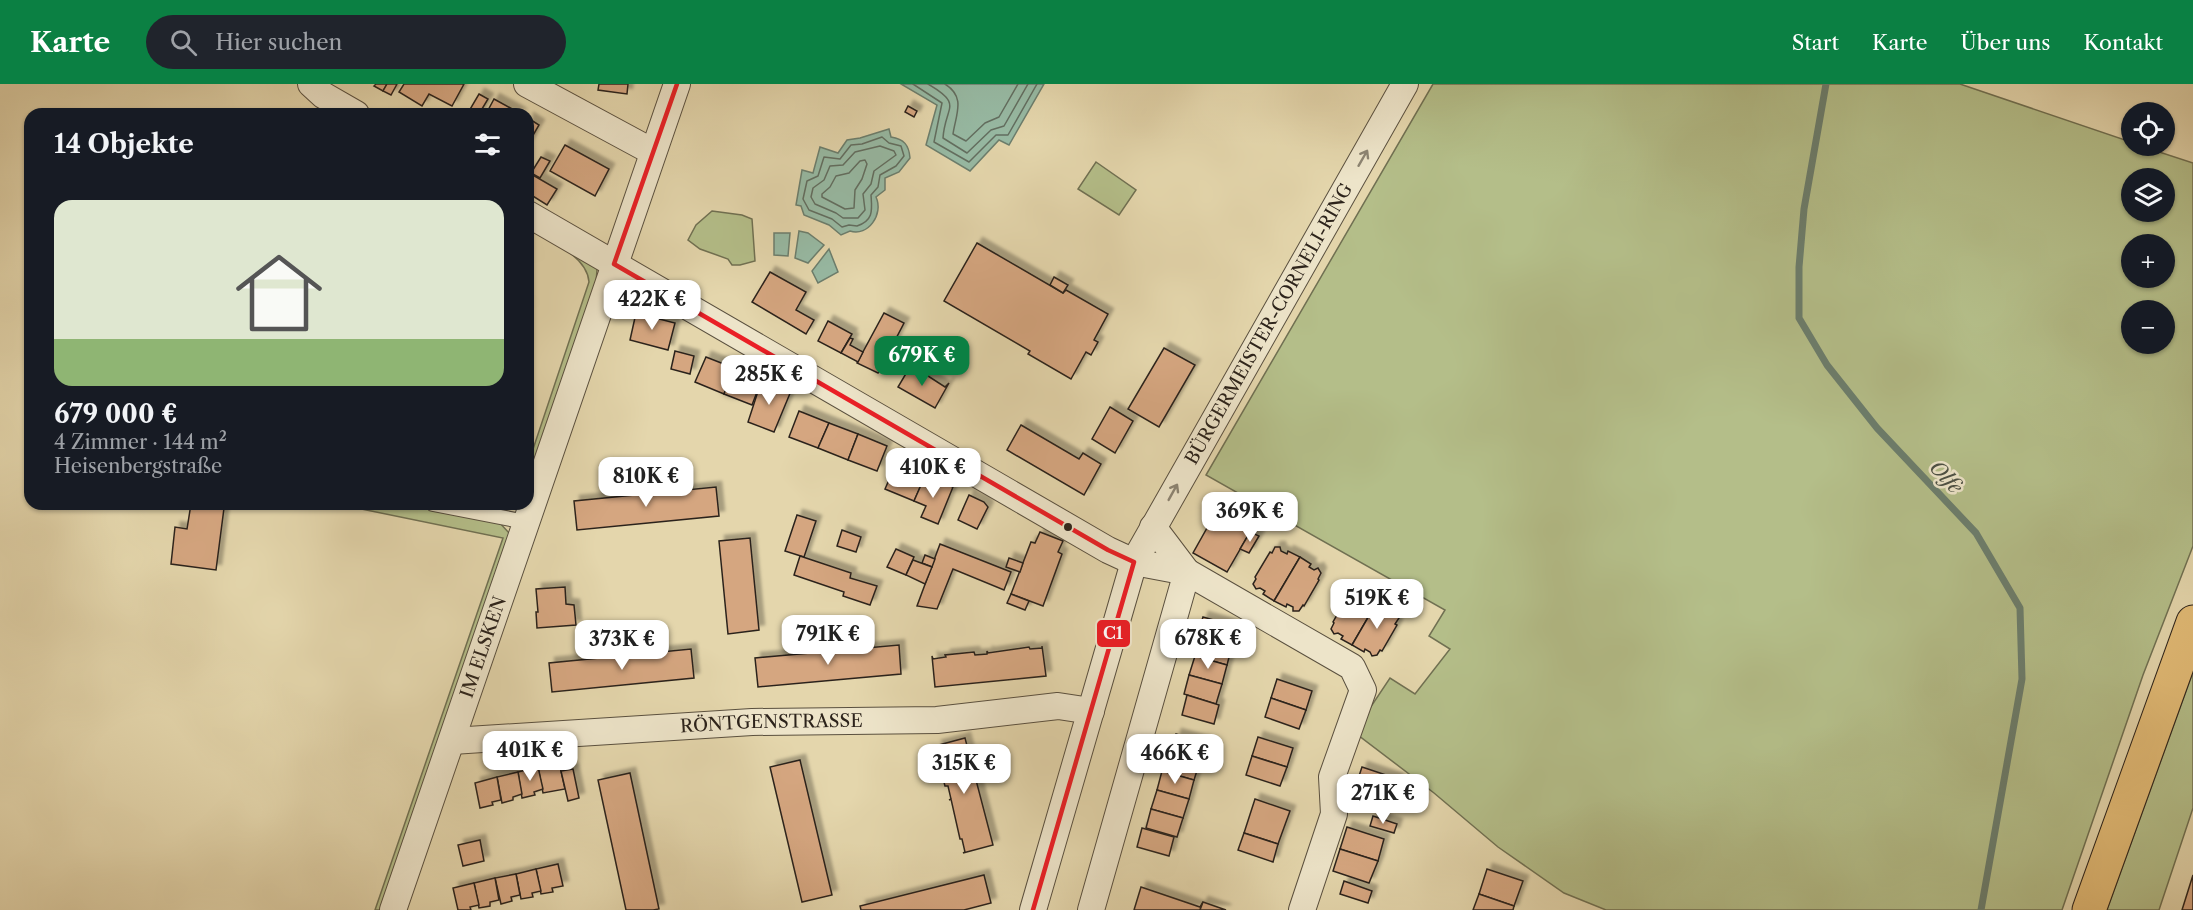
<!DOCTYPE html>
<html lang="de">
<meta charset="utf-8">
<style>
body{margin:0;font-family:"Libre Caslon Text",serif;background:#20242c;color:#f1f3f6;height:100vh;display:flex;flex-direction:column;font-size:22px;white-space:nowrap}
*{box-sizing:border-box;margin:0}
p{font-size:20px;color:#9ea1a6}
.icon{flex:none;width:33px;height:33px;fill:none;stroke:currentColor;stroke-width:2;stroke-linecap:round;stroke-linejoin:round}
.map{position:relative;flex:1;overflow:hidden}
.details{position:absolute;left:24px;top:24px;width:510px;height:402px;display:flex;flex-direction:column;background:#171b24;border-radius:18px;box-shadow:0 2px 4px #0004}
.details>*{flex:none}
.tools{position:absolute;left:2121px;top:18px;display:grid;gap:12px}
.tools a{display:grid;place-items:center;width:54px;height:54px;border-radius:50%;background:#171b24;box-shadow:0 2px 4px #0004;font-size:30px}
.price{position:absolute;translate:-50% -51px;padding:0 14px;border-radius:12px;background:#fff;color:#222;font-size:20px;line-height:39px;filter:drop-shadow(0 2px 3px #0008)}
.price::after{content:'';position:absolute;left:50%;top:36px;width:18px;height:14px;margin-left:-9px;background:inherit;clip-path:polygon(0 0,100% 0,50% 100%)}
.price.on{background:#0b8043;color:#fff}
ul{padding:0;list-style:none}
li{display:grid;align-content:center;gap:12px;height:318px;padding:0 30px}
li+li{border-top:2px solid #363941}
li span{display:grid;place-items:center;height:186px;border-radius:18px;color:#555}
li>.icon{margin-inline-start:auto}
span .icon{width:108px;height:108px;fill:#fffc;stroke-width:1}
li b{font-size:26px}
h2{display:flex;justify-content:space-between;align-items:center;height:72px;padding:0 30px;font-size:26px}
header{display:flex;align-items:center;gap:36px;box-sizing:border-box;height:84px;padding:0 30px;background:#0b8043;color:#fff}
header strong{font-size:28px}
nav{display:flex;gap:33px;margin-inline-start:auto;font-size:21px}
.search{width:420px;height:54px;background:#20242c;display:flex;align-items:center;gap:15px;box-sizing:border-box;padding:0 21px;border-radius:33px;color:#9ea1a6;font-size:22px}
.map>svg:first-child{display:block}
.green{fill:#b4be89;stroke:#707052;stroke-width:1.5;fill-rule:evenodd}
.water{fill:#97baa4;stroke:#6c7e6d;stroke-width:1.5}
.lines{fill:none;stroke-linecap:round;stroke-linejoin:round}
.shore{stroke:#626e60;stroke-width:1.5}
.stream{stroke:#6c7e6d;stroke-width:7}
.building{fill:#d5a680;stroke:#2c231b;stroke-width:1.5;filter:url(#shadow)}
.service-casing{stroke:#5a503f;stroke-width:16}
.minor-casing{stroke:#5a503f;stroke-width:28}
.primary-casing{stroke:#2c231b;stroke-width:35}
.service{stroke:#ede4c9;stroke-width:14}
.minor{stroke:#ede4c9;stroke-width:26}
.primary{stroke:#e2bb76;stroke-width:33}
.bus-1-casing{stroke:#ede4c9;stroke-width:9}
.bus-1{stroke:#ea1f26;stroke-width:4.5}
.oneway{stroke:#8c8472}
.bus-dot{fill:#2c231b;stroke:#ede4c9;stroke-width:2}
.labels{text-anchor:middle;stroke-width:5;stroke-linejoin:round;paint-order:stroke}
.street-label{font-size:18px;fill:#2c231b;stroke:#ede4c9}
.water-label{font-size:20px;font-style:italic;fill:#4c5044;stroke:#ede4c9}
.line-badge{stroke:#ede4c9;stroke-width:2}
.badge-label{font-size:16px;text-anchor:middle;font-weight:bold;fill:#fff}
</style>
<header>
<strong>Karte</strong>
<div class="search"><svg class="icon" aria-label="search" viewBox="0 0 24 24"><circle cx="10" cy="10" r="6"/><path d="M15 15l6 6"/></svg>Hier suchen</div>
<nav><a>Start</a><a>Karte</a><a>Über uns</a><a>Kontakt</a></nav>
</header>
<div class="map">
<svg width="2193" height="826" viewBox="0 0 2193 826">
<defs>
<filter id="shadow"><feDropShadow dx="5.5" dy="-5.5" stdDeviation="1.5" flood-color="#0004"/></filter>
</defs>
<rect width="100%" height="100%" fill="#e4d6ac"/>
<filter id="stains"><feTurbulence type="fractalNoise" baseFrequency=".00333" numOctaves="4"/><feColorMatrix values="0 0 0 0 .2 0 0 0 0 .09 0 0 0 0 .02 0 0 0 .5 -.17"/></filter>
<radialGradient id="worn" r=".72"><stop offset=".6" stop-color="#630" stop-opacity="0"/><stop offset="1" stop-color="#630" stop-opacity=".3"/></radialGradient>
<!-- green -->
<g class="green">
<path d="M 1433,0 L 1960,0 L 2131,58 L 2132,62 L 2141,62 L 2193,79 L 2193,462 L 2143,591 L 2062,826 L 1606,826 L 1564,809 L 1498,763 L 1434,709 L 1354,648 L 1390,594 L 1415,610 L 1450,565 L 1429,552 L 1445,526 L 1206,391 ZM 2132,94 L 2164,94 L 2164,128 L 2132,128 ZM 2132,160 L 2164,160 L 2164,194 L 2132,194 ZM 2132,226 L 2164,226 L 2164,260 L 2132,260 Z"/>
<path d="M 1096,78 L 1136,106 L 1119,131 L 1078,105 Z"/>
<path d="M 712,127 L 742,131 L 752,135 L 755,177 L 740,181 L 732,181 L 728,175 L 700,165 L 688,156 L 696,141 Z"/>
<path d="M 528,139 L 593,178 L 597,185 L 596,200 L 528,400 L 528,380 L 589,198 C 587,171 549,157 528,145 Z"/>
<path d="M 337,420 L 403,420 L 498,437 L 510,450 L 382,826 L 375,826 L 503,454 Z"/>
<path d="M 462,420 L 521,420 L 520,422 L 501,428 Z"/>
<path d="M 2193,588 L 2193,724 L 2159,826 L 2107,826 Z"/>
</g>
<!-- water -->
<g class="water">
<path d="M 901,0 L 1044,0 L 1009,61 L 999,56 L 970,87 L 926,61 L 937,21 Z"/>
<path d="M 889,45 L 891,53 C 904,55 909,61 910,74 L 899,88 L 885,94 L 885,106 L 876,113 C 884,130 868,153 850,147 L 841,151 L 829,141 L 804,131 L 801,122 L 796,121 L 802,86 L 813,89 L 820,63 L 838,69 L 847,56 L 860,54 Z"/>
<path d="M 799,147 L 808,149 L 824,161 L 808,179 L 795,174 Z"/>
<path d="M 774,149 L 790,149 L 788,172 L 774,171 Z"/>
<path d="M 829,165 L 838,188 L 818,199 L 812,187 Z"/>
</g>
<g class="lines">
<!-- shore -->
<g class="shore">
<path d="M 913,0 L 942,19 L 934,58 L 969,78 L 996,51 L 1008,51 L 1037,0"/>
<path d="M 928,0 C 964,21 945,22 943,54 L 967,69 L 991,46 L 1004,42 L 1028,0"/>
<path d="M 945,0 C 966,13 956,30 953,50 L 966,57 L 985,39 L 999,33 L 1018,0"/>
<path d="M 882,53 L 889,59 L 901,62 L 904,72 L 896,82 L 880,91 L 878,103 L 871,111 C 872,126 874,136 857,142 L 849,141 L 842,143 L 832,135 L 809,126 L 803,115 L 807,97 L 818,92 L 824,73 L 840,75 L 851,61 L 862,60 Z"/>
<path d="M 880,62 L 894,67 L 896,71 L 874,87 L 871,100 L 863,110 L 865,126 L 858,134 L 843,134 L 836,129 L 815,120 L 811,113 L 813,104 L 824,96 L 830,82 L 843,81 L 855,68 Z"/>
<path d="M 865,76 L 867,80 L 862,95 L 855,106 L 854,124 L 845,125 L 822,113 L 822,110 L 830,103 L 836,92 L 849,89 L 860,77 Z"/>
</g>
<!-- stream -->
<path class="stream" d="M 1826,0 L 1804,125 L 1799,183 L 1799,234 L 1827,281 L 1877,344 L 1976,449 L 2020,524 L 2022,595 L 1981,826"/>
</g>
<!-- building -->
<g class="building">
<path d="M 376,0 L 387,0 L 383,7 L 374,2 Z"/>
<path d="M 387,0 L 397,0 L 391,11 L 383,7 Z"/>
<path d="M 404,0 L 464,0 L 452,22 L 429,10 L 422,22 L 399,8 Z"/>
<path d="M 599,0 L 628,0 L 627,10 L 598,6 Z"/>
<path d="M 479,10 L 488,15 L 479,30 L 473,30 L 469,27 Z"/>
<path d="M 494,15 L 516,27 L 521,30 L 486,30 Z"/>
<path d="M 908,22 L 917,27 L 914,33 L 905,28 Z"/>
<path d="M 528,34 L 539,41 L 528,60 Z"/>
<path d="M 565,61 L 609,85 L 595,112 L 550,87 Z"/>
<path d="M 541,73 L 550,77 L 540,94 L 531,89 Z"/>
<path d="M 531,90 L 557,105 L 547,121 L 528,109 L 528,94 Z"/>
<path d="M 977,159 L 1063,209 L 1066,206 L 1108,230 L 1094,256 L 1098,258 L 1091,271 L 1086,268 L 1071,295 L 1028,270 L 1030,267 L 944,217 Z"/>
<path d="M 770,188 L 806,208 L 796,226 L 814,236 L 806,250 L 752,218 Z"/>
<path d="M 1054,193 L 1068,201 L 1063,209 L 1050,201 Z"/>
<path d="M 636,229 L 675,239 L 668,266 L 630,256 Z"/>
<path d="M 884,229 L 904,239 L 878,289 L 857,279 Z"/>
<path d="M 828,237 L 852,250 L 841,269 L 818,257 Z"/>
<path d="M 850,254 L 853,255 L 850,261 L 863,268 L 858,278 L 841,269 Z"/>
<path d="M 1164,264 L 1195,281 L 1159,343 L 1128,325 Z"/>
<path d="M 675,267 L 694,272 L 690,290 L 671,285 Z"/>
<path d="M 706,273 L 734,284 L 724,310 L 695,298 Z"/>
<path d="M 911,281 L 945,303 L 949,299 L 935,324 L 898,303 Z"/>
<path d="M 734,284 L 762,295 L 752,321 L 724,310 Z"/>
<path d="M 762,295 L 791,307 L 774,348 L 748,338 Z"/>
<path d="M 1110,323 L 1133,337 L 1115,369 L 1092,355 Z"/>
<path d="M 799,327 L 829,339 L 818,364 L 789,353 Z"/>
<path d="M 829,339 L 858,350 L 848,376 L 818,364 Z"/>
<path d="M 1021,341 L 1079,375 L 1083,369 L 1101,380 L 1084,411 L 1007,366 Z"/>
<path d="M 858,350 L 887,362 L 877,387 L 848,376 Z"/>
<path d="M 896,380 L 925,392 L 914,417 L 885,405 Z"/>
<path d="M 925,392 L 953,403 L 938,440 L 921,433 L 926,422 L 914,417 Z"/>
<path d="M 716,403 L 719,432 L 577,446 L 574,417 Z"/>
<path d="M 969,411 L 984,418 L 988,423 L 977,445 L 958,436 Z"/>
<path d="M 128,420 L 144,420 L 145,423 L 128,424 Z"/>
<path d="M 191,420 L 206,420 L 224,424 L 216,486 L 171,480 L 175,443 L 187,445 Z"/>
<path d="M 1216,428 L 1250,448 L 1227,488 L 1193,469 Z"/>
<path d="M 797,431 L 816,437 L 804,473 L 785,467 Z"/>
<path d="M 842,446 L 861,453 L 856,468 L 837,462 Z"/>
<path d="M 1040,448 L 1063,457 L 1058,468 L 1062,470 L 1043,522 L 1011,510 L 1031,458 L 1035,459 Z"/>
<path d="M 1250,448 L 1259,452 L 1249,469 L 1240,465 Z"/>
<path d="M 750,454 L 759,546 L 728,550 L 719,457 Z"/>
<path d="M 940,460 L 1011,488 L 1004,506 L 953,485 L 937,525 L 917,522 Z"/>
<path d="M 1275,463 L 1280,463 L 1281,467 L 1287,470 L 1288,467 L 1300,473 L 1274,517 L 1263,510 L 1265,507 L 1260,504 L 1256,505 L 1253,500 L 1256,495 L 1255,493 L 1270,468 L 1272,469 Z"/>
<path d="M 896,465 L 914,473 L 906,491 L 887,483 Z"/>
<path d="M 925,471 L 935,475 L 932,483 L 922,479 Z"/>
<path d="M 800,472 L 851,489 L 850,494 L 877,502 L 870,521 L 843,512 L 844,508 L 794,491 Z"/>
<path d="M 1300,473 L 1311,480 L 1309,483 L 1314,486 L 1318,484 L 1321,489 L 1318,495 L 1319,496 L 1304,522 L 1303,521 L 1299,527 L 1293,527 L 1293,523 L 1287,520 L 1286,523 L 1274,517 Z"/>
<path d="M 1009,474 L 1023,479 L 1020,488 L 1006,483 Z"/>
<path d="M 913,476 L 932,483 L 925,500 L 906,491 Z"/>
<path d="M 565,503 L 566,520 L 574,521 L 576,541 L 537,544 L 536,528 L 538,528 L 536,505 Z"/>
<path d="M 1358,507 L 1360,511 L 1364,514 L 1366,511 L 1377,518 L 1352,561 L 1341,555 L 1343,552 L 1338,549 L 1334,550 L 1331,545 L 1334,539 L 1333,538 L 1348,512 L 1349,513 L 1353,508 Z"/>
<path d="M 1011,510 L 1029,517 L 1025,526 L 1007,519 Z"/>
<path d="M 1377,518 L 1389,524 L 1387,527 L 1392,530 L 1396,529 L 1399,534 L 1395,540 L 1397,541 L 1382,567 L 1380,566 L 1377,571 L 1372,572 L 1370,568 L 1365,565 L 1364,568 L 1352,561 Z"/>
<path d="M 1203,533 L 1235,542 L 1229,561 L 1197,552 Z"/>
<path d="M 1201,553 L 1232,562 L 1227,581 L 1195,572 Z"/>
<path d="M 899,561 L 901,590 L 758,603 L 755,574 Z"/>
<path d="M 1042,562 L 1046,592 L 935,603 L 932,572 L 933,575 L 946,573 L 945,571 L 974,568 L 975,571 L 987,570 L 987,567 L 988,569 L 1029,563 L 1030,565 L 1042,564 Z"/>
<path d="M 691,565 L 694,594 L 552,608 L 549,579 Z"/>
<path d="M 1195,572 L 1227,581 L 1222,600 L 1189,591 Z"/>
<path d="M 1189,591 L 1222,600 L 1216,620 L 1184,610 Z"/>
<path d="M 1277,595 L 1312,607 L 1306,626 L 1271,614 Z"/>
<path d="M 1187,611 L 1219,621 L 1214,640 L 1182,631 Z"/>
<path d="M 1271,614 L 1306,626 L 1299,645 L 1265,633 Z"/>
<path d="M 1176,650 L 1208,659 L 1203,678 L 1171,669 Z"/>
<path d="M 1258,653 L 1293,664 L 1287,683 L 1252,672 Z"/>
<path d="M 965,654 L 993,761 L 963,769 L 965,768 L 962,755 L 960,755 L 951,715 L 949,716 L 951,715 L 948,702 L 945,702 L 938,676 L 940,674 L 937,662 L 935,662 Z"/>
<path d="M 1167,668 L 1200,677 L 1194,696 L 1162,687 Z"/>
<path d="M 1252,672 L 1287,683 L 1280,702 L 1246,691 Z"/>
<path d="M 800,676 L 832,811 L 802,818 L 770,683 Z"/>
<path d="M 559,678 L 565,705 L 543,709 L 538,683 Z"/>
<path d="M 538,683 L 543,705 L 534,708 L 535,711 L 522,714 L 518,688 Z"/>
<path d="M 1362,683 L 1398,695 L 1388,725 L 1352,713 Z"/>
<path d="M 573,685 L 579,714 L 568,717 L 561,687 Z"/>
<path d="M 1162,687 L 1194,696 L 1189,715 L 1157,706 Z"/>
<path d="M 518,688 L 522,710 L 513,713 L 513,716 L 502,719 L 497,693 Z"/>
<path d="M 630,689 L 659,825 L 653,826 L 626,826 L 598,696 Z"/>
<path d="M 497,693 L 501,716 L 492,718 L 493,721 L 480,724 L 475,699 Z"/>
<path d="M 1157,706 L 1189,715 L 1183,734 L 1151,725 Z"/>
<path d="M 1255,715 L 1290,727 L 1278,760 L 1244,749 Z"/>
<path d="M 1151,725 L 1183,734 L 1177,753 L 1146,744 Z"/>
<path d="M 1373,732 L 1397,740 L 1394,749 L 1370,742 Z"/>
<path d="M 1347,743 L 1384,755 L 1378,777 L 1340,765 Z"/>
<path d="M 1142,744 L 1174,753 L 1169,772 L 1137,763 Z"/>
<path d="M 1244,749 L 1278,760 L 1273,778 L 1238,766 Z"/>
<path d="M 480,756 L 484,777 L 463,782 L 458,761 Z"/>
<path d="M 1340,765 L 1378,777 L 1369,799 L 1333,787 Z"/>
<path d="M 558,780 L 563,802 L 552,804 L 553,808 L 541,810 L 536,785 Z"/>
<path d="M 536,785 L 541,807 L 532,809 L 533,813 L 521,815 L 516,790 Z"/>
<path d="M 1487,785 L 1523,797 L 1514,822 L 1479,810 Z"/>
<path d="M 516,790 L 520,811 L 511,813 L 512,817 L 501,820 L 495,794 Z"/>
<path d="M 984,791 L 991,819 L 964,826 L 861,826 L 860,822 Z"/>
<path d="M 2193,791 L 2193,826 L 2182,826 Z"/>
<path d="M 495,794 L 499,816 L 490,818 L 490,822 L 479,824 L 474,799 Z"/>
<path d="M 1344,797 L 1372,807 L 1368,819 L 1340,810 Z"/>
<path d="M 474,799 L 479,821 L 470,823 L 471,826 L 458,826 L 453,804 Z"/>
<path d="M 1141,803 L 1200,823 L 1203,818 L 1200,826 L 1134,826 Z"/>
<path d="M 1479,810 L 1514,822 L 1513,826 L 1473,826 Z"/>
<path d="M 1203,818 L 1226,826 L 1200,826 Z"/>
</g>
<g class="lines">
<defs>
<path id="service" d="M 433,420 L 526,438"/>
<g id="minor">
<path d="M 311,0 L 323,11 L 356,30"/>
<path d="M 527,0 L 653,68"/>
<path d="M 528,130 L 1108,466 L 1134,478 L 1187,488 L 1352,583 L 1363,606 L 1332,693 L 1334,730 L 1302,826"/>
<path d="M 1153,443 L 1187,488"/>
<path id="s1" d="M 452,657 L 752,638 L 937,636 L 1058,622 L 1091,627"/>
<path id="s2" d="M 393,826 L 677,0"/>
<path id="s3" d="M 1033,826 L 1134,478 L 1405,0"/>
<path d="M 1091,826 L 1187,488"/>
</g>
<path id="primary" d="M 2089,826 L 2193,538"/>
</defs>
<!-- service casing -->
<use href="#service" class="service-casing"/>
<!-- minor casing -->
<use href="#minor" class="minor-casing"/>
<!-- primary casing -->
<use href="#primary" class="primary-casing"/>
<!-- service -->
<use href="#service" class="service"/>
<!-- minor -->
<use href="#minor" class="minor"/>
<!-- primary -->
<use href="#primary" class="primary"/>
<defs>
<path id="bus-1" d="M 677,0 L 614,180 L 1108,466 L 1134,478 L 1033,826"/>
</defs>
<!-- bus-1 casing -->
<use href="#bus-1" class="bus-1-casing"/>
<!-- bus-1 -->
<use href="#bus-1" class="bus-1"/>
</g>
<!-- one-way arrows -->
<defs><path id="oneway-shaft" d="M-6 0H5M1.5-3L5.5 0L1.5 3" fill="none" stroke-width="1.6" stroke-linecap="round" stroke-linejoin="round" transform="scale(1.5)"/></defs>
<g class="oneway">
<use href="#oneway-shaft" transform="translate(1363 74) rotate(-60)"/>
<use href="#oneway-shaft" transform="translate(1173 408) rotate(-61)"/>
</g>
<!-- markers -->
<circle class="bus-dot" cx="1068" cy="443" r="5"/>
<g class="labels">
<!-- street labels -->
<g class="street-label">
<text dy="6" stroke="none"><textPath href="#s3" startOffset="636">BÜRGERMEISTER-CORNELI-RING</textPath></text>
<text dy="6" stroke="none"><textPath href="#s2" startOffset="278">IM ELSKEN</textPath></text>
<text dy="6" stroke="none"><textPath href="#s1" startOffset="320">RÖNTGENSTRASSE</textPath></text>
</g>
<!-- water labels -->
<g class="water-label">
<text transform="translate(1946 393) rotate(47)" y="7">Olfe</text>
</g>
</g>
<rect class="line-badge" x="1096" y="535" width="35" height="29" rx="6" fill="#ea1f26"/>
<g class="badge-label">
<text x="1113" y="555">C1</text>
</g>
<rect width="100%" height="100%" filter="url(#stains)"/>
<rect width="100%" height="100%" fill="url(#worn)"/>
</svg>
<div class="tools">
<a><svg class="icon" aria-label="locate" viewBox="0 0 24 24"><circle cx="12" cy="12" r="6"/><path d="M12 2v4M12 18v4M2 12h4M18 12h4"/></svg></a>
<a><svg class="icon" aria-label="layers" viewBox="0 0 24 24"><path d="M12 4l9 5-9 5-9-5zM3 14l9 5 9-5"/></svg></a>
<a>+</a>
<a>−</a>
</div>
<b class="price" style="left:652px;top:247px">422K €</b>
<b class="price on" style="left:922px;top:303px">679K €</b>
<b class="price" style="left:769px;top:322px">285K €</b>
<b class="price" style="left:933px;top:415px">410K €</b>
<b class="price" style="left:646px;top:424px">810K €</b>
<b class="price" style="left:1250px;top:459px">369K €</b>
<b class="price" style="left:1377px;top:546px">519K €</b>
<b class="price" style="left:828px;top:582px">791K €</b>
<b class="price" style="left:1208px;top:586px">678K €</b>
<b class="price" style="left:622px;top:587px">373K €</b>
<b class="price" style="left:530px;top:698px">401K €</b>
<b class="price" style="left:1175px;top:701px">466K €</b>
<b class="price" style="left:964px;top:711px">315K €</b>
<b class="price" style="left:1383px;top:741px">271K €</b>
<section class="details">
<h2>14 Objekte<svg class="icon" aria-label="filters" viewBox="0 0 24 24"><path d="M4 7h16M4 17h16"/><circle cx="9" cy="7" r="2"/><circle cx="15" cy="17" r="2"/></svg></h2>
<ul>
<li><span style="background:linear-gradient(#dfe7d0 75%,#8fb573 0)"><svg class="icon" aria-label="home" viewBox="0 0 24 24"><path d="M3 11l9-7 9 7M6 9v11h12V9"/></svg></span><div><b>679 000 €</b><p>4 Zimmer · 144 m²</p><p>Heisenbergstraße</p></div></li>
</ul>
</section>
</div>
